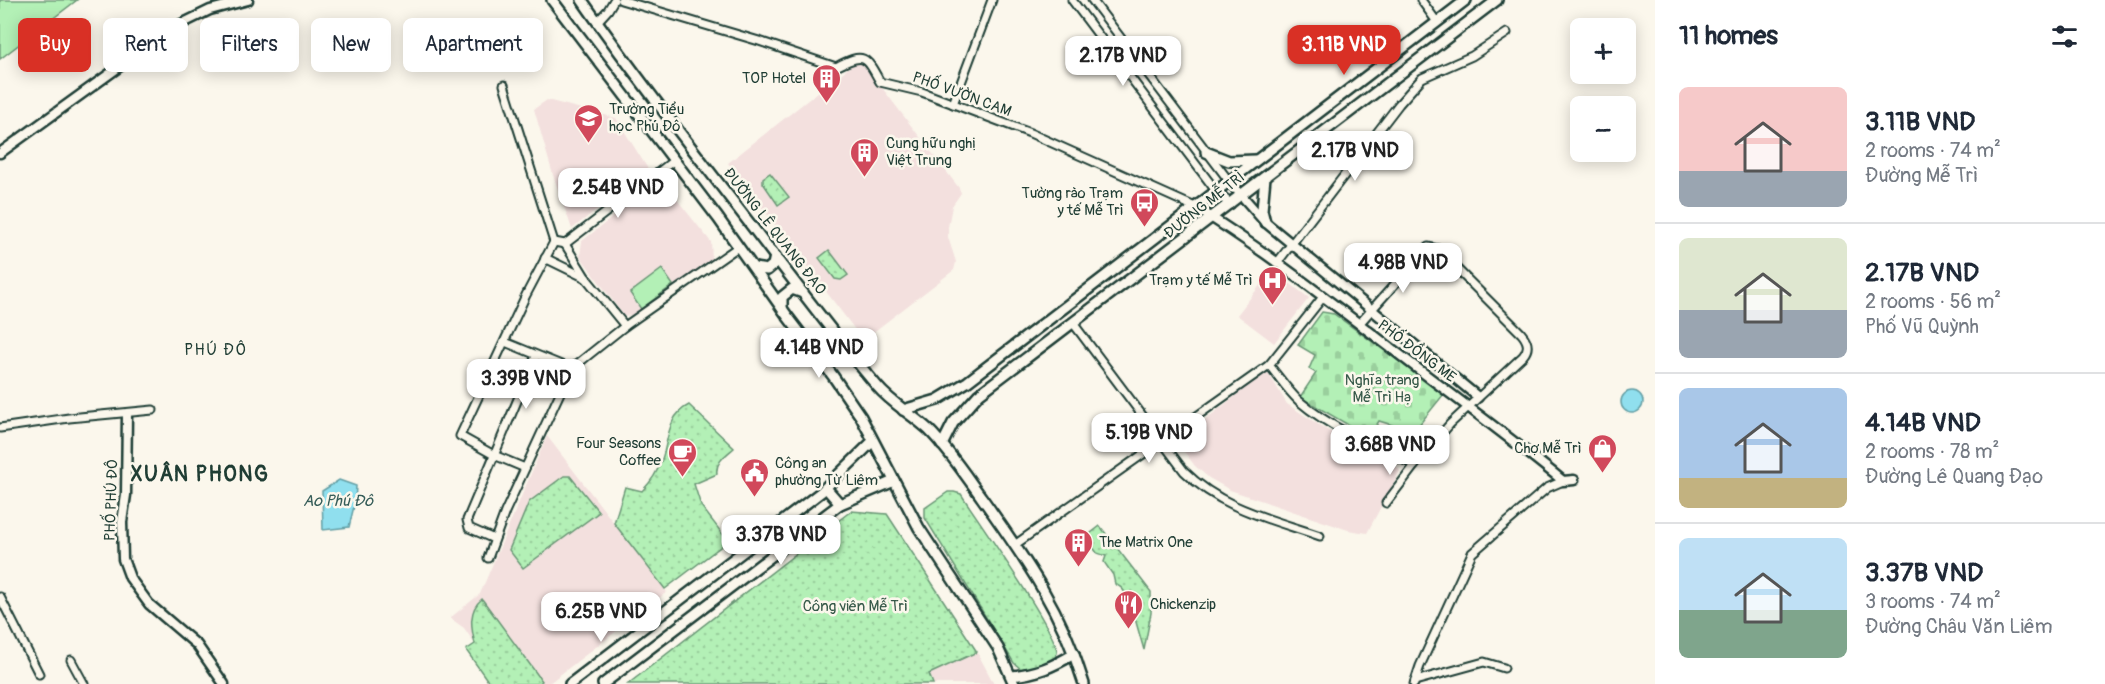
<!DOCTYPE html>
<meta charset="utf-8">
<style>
body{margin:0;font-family:Pangolin,sans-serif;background:#f6f6f7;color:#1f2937;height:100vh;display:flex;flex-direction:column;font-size:22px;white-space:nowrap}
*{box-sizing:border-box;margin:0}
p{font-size:20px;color:#747a83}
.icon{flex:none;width:33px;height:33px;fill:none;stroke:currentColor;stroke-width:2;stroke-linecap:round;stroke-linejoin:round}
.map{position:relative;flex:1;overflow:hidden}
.sheet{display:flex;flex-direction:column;background:#fff;width:450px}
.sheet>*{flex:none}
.banner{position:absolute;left:18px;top:18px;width:570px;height:54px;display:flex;gap:12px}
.controls{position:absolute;left:1570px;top:18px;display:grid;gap:12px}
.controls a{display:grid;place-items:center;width:66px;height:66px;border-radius:9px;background:#fff;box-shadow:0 3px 15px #0003;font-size:30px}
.price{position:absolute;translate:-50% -51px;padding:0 14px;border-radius:12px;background:#fff;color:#222;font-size:20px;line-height:39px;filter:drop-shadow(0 2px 3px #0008)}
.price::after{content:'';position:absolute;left:50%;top:36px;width:18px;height:14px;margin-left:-9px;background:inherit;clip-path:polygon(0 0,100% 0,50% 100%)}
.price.selected{background:#d93025;color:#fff}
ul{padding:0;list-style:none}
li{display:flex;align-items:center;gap:18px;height:150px;padding:0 24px}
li+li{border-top:2px solid #e0e1e3}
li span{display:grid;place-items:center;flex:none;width:168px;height:120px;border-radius:9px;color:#555}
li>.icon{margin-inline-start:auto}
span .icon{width:72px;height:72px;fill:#fffc;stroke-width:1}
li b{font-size:26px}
h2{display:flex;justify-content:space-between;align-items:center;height:72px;padding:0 24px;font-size:26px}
.pill{padding:0 21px;border-radius:9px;background:#fff;box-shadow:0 3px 15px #0003;font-size:21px;line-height:54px}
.pill.selected{background:#d93025;color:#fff}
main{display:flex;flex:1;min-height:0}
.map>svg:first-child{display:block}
.built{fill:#f3e0de}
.green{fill:url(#green-dots);stroke:#699675;stroke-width:1.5}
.cemetery{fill:url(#cemetery-stones);stroke:#699675;stroke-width:1.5}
.pitch{fill:#b3f0b6;stroke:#699675;stroke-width:1.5}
.water{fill:#90dfee;stroke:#639ea4;stroke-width:1.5}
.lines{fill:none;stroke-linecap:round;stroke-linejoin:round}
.minor-casing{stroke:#1f3d34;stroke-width:11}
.tertiary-casing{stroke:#1f3d34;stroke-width:13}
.secondary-casing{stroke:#1f3d34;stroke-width:14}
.minor{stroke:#fbf7ec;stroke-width:7}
.tertiary{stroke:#fbf7ec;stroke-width:8}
.secondary{stroke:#fbf7ec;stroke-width:9}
.labels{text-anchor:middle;stroke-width:5;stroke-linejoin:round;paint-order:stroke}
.poi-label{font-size:15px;fill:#1f3d34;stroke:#fbf7ec;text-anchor:end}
.street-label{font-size:15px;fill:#1f3d34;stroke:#fbf7ec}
.park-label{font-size:15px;fill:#355848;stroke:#fbf7ec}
.neighbourhood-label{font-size:16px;letter-spacing:1.5px;fill:#1f3d34;stroke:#fbf7ec}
.water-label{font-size:16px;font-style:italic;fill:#365d59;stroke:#fbf7ec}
.district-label{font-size:21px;font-weight:bold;letter-spacing:1.5px;fill:#1f3d34;stroke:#fbf7ec}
</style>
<main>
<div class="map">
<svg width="1655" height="684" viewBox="0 0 1655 684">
<defs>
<pattern id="green-dots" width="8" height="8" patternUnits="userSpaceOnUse" patternTransform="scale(1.5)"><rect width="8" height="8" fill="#b3f0b6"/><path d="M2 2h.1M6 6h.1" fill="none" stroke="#9acf9d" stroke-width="1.8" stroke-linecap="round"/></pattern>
<pattern id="cemetery-stones" width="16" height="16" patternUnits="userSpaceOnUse" patternTransform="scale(1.5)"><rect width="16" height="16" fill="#b3f0b6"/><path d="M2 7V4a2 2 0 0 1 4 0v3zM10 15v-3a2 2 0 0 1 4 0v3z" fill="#9acf9d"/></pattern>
</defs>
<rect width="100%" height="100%" fill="#fbf7ec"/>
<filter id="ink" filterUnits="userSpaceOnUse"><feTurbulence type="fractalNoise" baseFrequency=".0167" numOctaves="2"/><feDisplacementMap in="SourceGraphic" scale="12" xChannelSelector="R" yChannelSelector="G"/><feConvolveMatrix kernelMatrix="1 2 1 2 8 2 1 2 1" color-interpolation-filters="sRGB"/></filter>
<g filter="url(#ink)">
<!-- built -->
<g class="built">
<path d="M 856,62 L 859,62 L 866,67 L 959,188 L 961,193 L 952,206 L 948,227 L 948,237 L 956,262 L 954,270 L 863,340 L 728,163 Z"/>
<path d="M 547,100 L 616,118 L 648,169 L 572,229 L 553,175 L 534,109 Z"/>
<path d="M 654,185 L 666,186 L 711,242 L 712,259 L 634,315 L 624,316 L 580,256 L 582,241 Z"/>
<path d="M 1272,270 L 1309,298 L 1274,343 L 1237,315 Z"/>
<path d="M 1267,371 L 1287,404 L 1327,430 L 1392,461 L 1400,471 L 1367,533 L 1348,530 L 1230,490 L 1209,478 L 1195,466 L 1177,442 Z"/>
<path d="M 547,436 L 667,592 L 548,684 L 490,684 L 466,650 L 475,644 L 464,628 L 450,618 L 480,594 Z"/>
<path d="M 977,652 L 994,684 L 933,684 L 929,674 Z"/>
</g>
<!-- green -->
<g class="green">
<path d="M 770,173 L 789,197 L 778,205 L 763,183 L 763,178 Z"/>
<path d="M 829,250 L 848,275 L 841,280 L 835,279 L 819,258 Z"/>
<path d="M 689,405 L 734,448 C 726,455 715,462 717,474 L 694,484 L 701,506 L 728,541 L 665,589 L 614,523 L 625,487 L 642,491 C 651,482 658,471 662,459 C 669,439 667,416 689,405 Z"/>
<path d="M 564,476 L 570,476 L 599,512 L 523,568 L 509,550 L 529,502 Z"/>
<path d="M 948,492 L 954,492 L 961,494 C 975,516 1060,636 1057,653 C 1055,663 1031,668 1021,669 L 1014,663 L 925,518 L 925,508 Z"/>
<path d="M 851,511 L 887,514 L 977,652 L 929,674 L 933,684 L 628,684 Z"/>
<path d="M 1100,526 L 1151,592 L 1151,613 L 1144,650 L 1132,608 L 1128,605 C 1128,596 1124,588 1115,584 L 1113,575 L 1104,562 L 1106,556 L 1097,553 L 1086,537 Z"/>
<path d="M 482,599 L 542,681 L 539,684 L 490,684 L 466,650 L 475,644 C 471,628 468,610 482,599 Z"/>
</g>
<!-- cemetery -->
<path class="cemetery" d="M 1322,312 L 1334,314 L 1444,394 L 1410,436 L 1392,425 L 1379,421 L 1369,437 L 1300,397 L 1316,373 L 1309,369 L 1315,355 L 1298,345 Z"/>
<!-- pitch -->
<g class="pitch">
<path d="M 0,0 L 77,0 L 0,59 Z"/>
<path d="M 662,269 L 673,285 L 641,309 L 630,293 Z"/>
</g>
<!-- water -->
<g class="water">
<circle cx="1632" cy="402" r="11"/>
<path d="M 339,480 L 356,486 L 355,502 L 349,527 L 323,530 L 322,491 Z"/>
</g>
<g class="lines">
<defs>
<g id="minor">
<path d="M 621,0 L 759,41 L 836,67 C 864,52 866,56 880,82 L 922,92 L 1030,133 L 1195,207"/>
<path d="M 1072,0 L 1216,191"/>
<path d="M 1092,0 L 1229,181"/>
<path d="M 1421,0 L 1437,22"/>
<path d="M 597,22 L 608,10 L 614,0"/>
<path d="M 504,85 L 554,242"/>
<path d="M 953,104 L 992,0"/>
<path d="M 554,242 L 565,244 L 673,161"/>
<path d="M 565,244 L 586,278 L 625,326"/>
<path d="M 545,258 L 586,278"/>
<path d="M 1277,263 L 1399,104 L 1422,78 L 1472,56 L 1507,33"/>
<path d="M 1073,323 L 1184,471 C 1222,509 1271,519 1320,536"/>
<path d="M 1359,324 L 1428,247 L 1442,250 L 1455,267 L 1521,333 C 1528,341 1530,348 1523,356 L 1450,424 L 1415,465 L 1386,503"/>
<path d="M 505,342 L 571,369"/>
<path d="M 1269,365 C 1279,377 1288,391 1299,401 C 1333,430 1375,447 1415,465"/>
<path d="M 0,428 L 69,418 L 153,410"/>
<path d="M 525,468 L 494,455 L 460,436 L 526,295 L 554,242"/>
<path d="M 494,539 L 469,528 L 467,520 L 536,356"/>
<path d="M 1016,544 L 1269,365 L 1323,297"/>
<path d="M 488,558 L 505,512 L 571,369 L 625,326 L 738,247"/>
<path d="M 0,597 L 39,674"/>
<path d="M 71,660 L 84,684"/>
<path d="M 1415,681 L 1484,662 L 1504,668"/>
<path d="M 1414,684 L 1420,666 L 1472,553 L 1547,488 L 1563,481"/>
</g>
<g id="tertiary">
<path d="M 0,153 L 173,28 L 210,10 L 248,0"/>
<path d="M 1229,181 L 1265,222 L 1478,397"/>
<path d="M 1216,191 L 1230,204"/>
<path d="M 1195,207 C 1266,251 1333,304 1400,355 C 1454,397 1510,437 1563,481 L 1574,480"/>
<path d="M 127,414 L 126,495 L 122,522 L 123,559 L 130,578 L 149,604 L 197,645 L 224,684"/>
</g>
<g id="secondary">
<path d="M 552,0 L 718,218 L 788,317 L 833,376 L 861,417 L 919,528 L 998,648 L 1014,684"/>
<path d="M 582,0 C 643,88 711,172 776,258 C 809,301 842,345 877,386 C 892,404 912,414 929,430 C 949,450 966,476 982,498 C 1026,560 1062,611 1084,684"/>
<path d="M 1206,152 L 1229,161 L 1255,160"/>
<path d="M 1265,222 L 1262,210 L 1265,177"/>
<path d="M 754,268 L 767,270 L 773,265 L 775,256"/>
<path d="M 782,308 L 782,297 L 792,289 L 803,293"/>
<path d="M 903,410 L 937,400 L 967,382 L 1466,0"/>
<path d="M 942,445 L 953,423 L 979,394 C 1152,263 1325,132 1497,0"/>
<path d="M 826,488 L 840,504"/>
<path d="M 1012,676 C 1038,673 1052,667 1074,654"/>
<path d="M 570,684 L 821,492 L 872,442"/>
<path d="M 603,684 L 840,504 L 894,481"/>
</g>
</defs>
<!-- minor casing -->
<use href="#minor" class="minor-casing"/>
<!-- tertiary casing -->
<use href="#tertiary" class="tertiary-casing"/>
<!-- secondary casing -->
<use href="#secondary" class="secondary-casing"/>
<!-- minor -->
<use href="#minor" class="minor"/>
<!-- tertiary -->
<use href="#tertiary" class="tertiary"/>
<!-- secondary -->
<use href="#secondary" class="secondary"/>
</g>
</g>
<!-- icons -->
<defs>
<symbol id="building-pin" viewBox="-11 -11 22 30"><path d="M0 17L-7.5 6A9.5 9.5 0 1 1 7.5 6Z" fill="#d1495b" stroke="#fbf7ec"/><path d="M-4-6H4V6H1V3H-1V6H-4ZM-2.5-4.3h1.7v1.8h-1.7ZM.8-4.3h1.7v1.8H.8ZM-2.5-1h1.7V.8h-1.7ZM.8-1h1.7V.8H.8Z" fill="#fff"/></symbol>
<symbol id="school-pin" viewBox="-11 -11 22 30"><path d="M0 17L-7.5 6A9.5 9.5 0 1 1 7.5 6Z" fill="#d1495b" stroke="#fbf7ec"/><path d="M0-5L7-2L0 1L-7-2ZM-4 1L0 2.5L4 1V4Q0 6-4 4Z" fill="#fff"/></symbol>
<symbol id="bus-pin" viewBox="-11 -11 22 30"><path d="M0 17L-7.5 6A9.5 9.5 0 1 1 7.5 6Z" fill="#d1495b" stroke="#fbf7ec"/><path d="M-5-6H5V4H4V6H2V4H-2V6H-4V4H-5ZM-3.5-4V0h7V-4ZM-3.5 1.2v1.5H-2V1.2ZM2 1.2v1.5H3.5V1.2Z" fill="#fff"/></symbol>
<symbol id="hospital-pin" viewBox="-11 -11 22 30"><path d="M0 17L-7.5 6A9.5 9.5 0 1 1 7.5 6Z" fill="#d1495b" stroke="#fbf7ec"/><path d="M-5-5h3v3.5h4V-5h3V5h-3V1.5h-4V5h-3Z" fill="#fff"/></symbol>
<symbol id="shop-pin" viewBox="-11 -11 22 30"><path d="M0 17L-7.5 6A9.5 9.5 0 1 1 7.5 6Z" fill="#d1495b" stroke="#fbf7ec"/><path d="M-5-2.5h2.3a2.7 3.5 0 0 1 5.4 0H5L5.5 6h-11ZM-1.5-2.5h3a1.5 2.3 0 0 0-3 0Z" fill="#fff"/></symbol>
<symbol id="cafe-pin" viewBox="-11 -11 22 30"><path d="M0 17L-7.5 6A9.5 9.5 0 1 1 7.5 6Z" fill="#d1495b" stroke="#fbf7ec"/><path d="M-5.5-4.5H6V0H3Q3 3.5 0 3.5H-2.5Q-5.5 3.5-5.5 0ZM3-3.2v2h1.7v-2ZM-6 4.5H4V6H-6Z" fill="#fff"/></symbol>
<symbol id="civic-pin" viewBox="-11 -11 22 30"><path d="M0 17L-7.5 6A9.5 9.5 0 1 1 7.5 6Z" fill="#d1495b" stroke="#fbf7ec"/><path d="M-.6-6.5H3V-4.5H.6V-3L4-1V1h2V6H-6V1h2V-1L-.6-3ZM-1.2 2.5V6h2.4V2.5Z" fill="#fff"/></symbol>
<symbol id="restaurant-pin" viewBox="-11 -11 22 30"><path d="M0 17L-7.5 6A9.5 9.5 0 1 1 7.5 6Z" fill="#d1495b" stroke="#fbf7ec"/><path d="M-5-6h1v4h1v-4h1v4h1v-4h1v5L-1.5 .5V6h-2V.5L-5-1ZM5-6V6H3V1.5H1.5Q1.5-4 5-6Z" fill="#fff"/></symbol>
</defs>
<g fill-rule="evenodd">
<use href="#building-pin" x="810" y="62" width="33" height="45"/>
<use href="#school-pin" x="572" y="102" width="33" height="45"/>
<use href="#building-pin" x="848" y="136" width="33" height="45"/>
<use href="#bus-pin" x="1128" y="186" width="33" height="45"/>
<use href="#hospital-pin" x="1256" y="264" width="33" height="45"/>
<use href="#shop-pin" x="1586" y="432" width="33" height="45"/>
<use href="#cafe-pin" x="666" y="436" width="33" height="45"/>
<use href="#civic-pin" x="738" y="456" width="33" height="45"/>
<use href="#building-pin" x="1062" y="526" width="33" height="45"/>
<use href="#restaurant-pin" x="1112" y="588" width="33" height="45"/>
</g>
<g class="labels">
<!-- poi labels -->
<g class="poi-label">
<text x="806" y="83">TOP Hotel</text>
<text x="609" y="114" text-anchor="start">Trường Tiểu<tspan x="609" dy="17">học Phú Đô</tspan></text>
<text x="886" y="148" text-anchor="start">Cung hữu nghị<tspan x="886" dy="17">Việt Trung</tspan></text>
<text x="1123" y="198">Tường rào Trạm<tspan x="1123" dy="17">y tế Mễ Trì</tspan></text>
<text x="1252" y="285">Trạm y tế Mễ Trì</text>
<text x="661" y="448">Four Seasons<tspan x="661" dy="17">Coffee</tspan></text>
<text x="1581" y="453">Chợ Mễ Trì</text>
<text x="775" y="468" text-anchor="start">Công an<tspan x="775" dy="17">phường Từ Liêm</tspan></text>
<text x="1099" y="547" text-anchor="start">The Matrix One</text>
<text x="1150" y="609" text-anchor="start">Chickenzip</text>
</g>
<!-- street labels -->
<g class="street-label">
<text transform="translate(962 94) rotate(20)" y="5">PHỐ VƯỜN CAM</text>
<text transform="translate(1204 205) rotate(-38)" y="5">ĐƯỜNG MỄ TRÌ</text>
<text transform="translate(775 231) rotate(52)" y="5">ĐƯỜNG LÊ QUANG ĐẠO</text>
<text transform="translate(1417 351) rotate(37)" y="5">PHỐ ĐỒNG ME</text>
<text transform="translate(111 500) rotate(-88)" y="5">PHỐ PHÚ ĐÔ</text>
</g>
<!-- park labels -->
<g class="park-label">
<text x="1382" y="385">Nghĩa trang<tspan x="1382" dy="17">Mễ Trì Hạ</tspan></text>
<text x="855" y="611">Công viên Mễ Trì</text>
</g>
<!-- neighbourhood labels -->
<g class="neighbourhood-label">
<text x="216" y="355">PHÚ ĐÔ</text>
</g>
<!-- water labels -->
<g class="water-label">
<text x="338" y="506">Ao Phú Đô</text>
</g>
<!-- district labels -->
<g class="district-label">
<text x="200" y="481">XUÂN PHONG</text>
</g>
</g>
</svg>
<div class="controls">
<a>+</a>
<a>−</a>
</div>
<b class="price selected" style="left:1344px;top:76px">3.11B VND</b>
<b class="price" style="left:1123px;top:87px">2.17B VND</b>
<b class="price" style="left:1355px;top:182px">2.17B VND</b>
<b class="price" style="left:618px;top:219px">2.54B VND</b>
<b class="price" style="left:1403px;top:294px">4.98B VND</b>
<b class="price" style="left:819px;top:379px">4.14B VND</b>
<b class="price" style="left:526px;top:410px">3.39B VND</b>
<b class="price" style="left:1149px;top:464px">5.19B VND</b>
<b class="price" style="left:1390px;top:476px">3.68B VND</b>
<b class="price" style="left:781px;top:566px">3.37B VND</b>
<b class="price" style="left:601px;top:643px">6.25B VND</b>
<div class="banner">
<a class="pill selected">Buy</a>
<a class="pill">Rent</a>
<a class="pill">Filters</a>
<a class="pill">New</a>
<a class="pill">Apartment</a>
</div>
</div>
<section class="sheet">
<h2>11 homes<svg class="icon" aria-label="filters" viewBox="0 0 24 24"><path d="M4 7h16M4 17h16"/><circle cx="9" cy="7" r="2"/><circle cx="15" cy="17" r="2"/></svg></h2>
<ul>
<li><span style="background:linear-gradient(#f6c9c9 70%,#9aa5b1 0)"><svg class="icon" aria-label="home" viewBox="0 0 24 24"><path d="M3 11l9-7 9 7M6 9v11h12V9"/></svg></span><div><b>3.11B VND</b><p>2 rooms · 74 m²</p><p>Đường Mễ Trì</p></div></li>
<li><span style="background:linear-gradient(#dfe7d0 60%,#9aa5b1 0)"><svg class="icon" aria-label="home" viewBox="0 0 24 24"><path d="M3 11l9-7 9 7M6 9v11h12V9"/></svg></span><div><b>2.17B VND</b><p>2 rooms · 56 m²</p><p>Phố Vũ Quỳnh</p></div></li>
<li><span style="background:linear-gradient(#a9c7e8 75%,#c2b280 0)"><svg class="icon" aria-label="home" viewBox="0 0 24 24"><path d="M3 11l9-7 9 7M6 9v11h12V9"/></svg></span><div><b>4.14B VND</b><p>2 rooms · 78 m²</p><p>Đường Lê Quang Đạo</p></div></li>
<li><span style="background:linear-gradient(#bfe0f5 60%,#7fa58c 0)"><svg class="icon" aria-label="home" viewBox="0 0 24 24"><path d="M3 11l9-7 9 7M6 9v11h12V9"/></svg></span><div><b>3.37B VND</b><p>3 rooms · 74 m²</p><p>Đường Châu Văn Liêm</p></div></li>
</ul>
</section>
</main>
